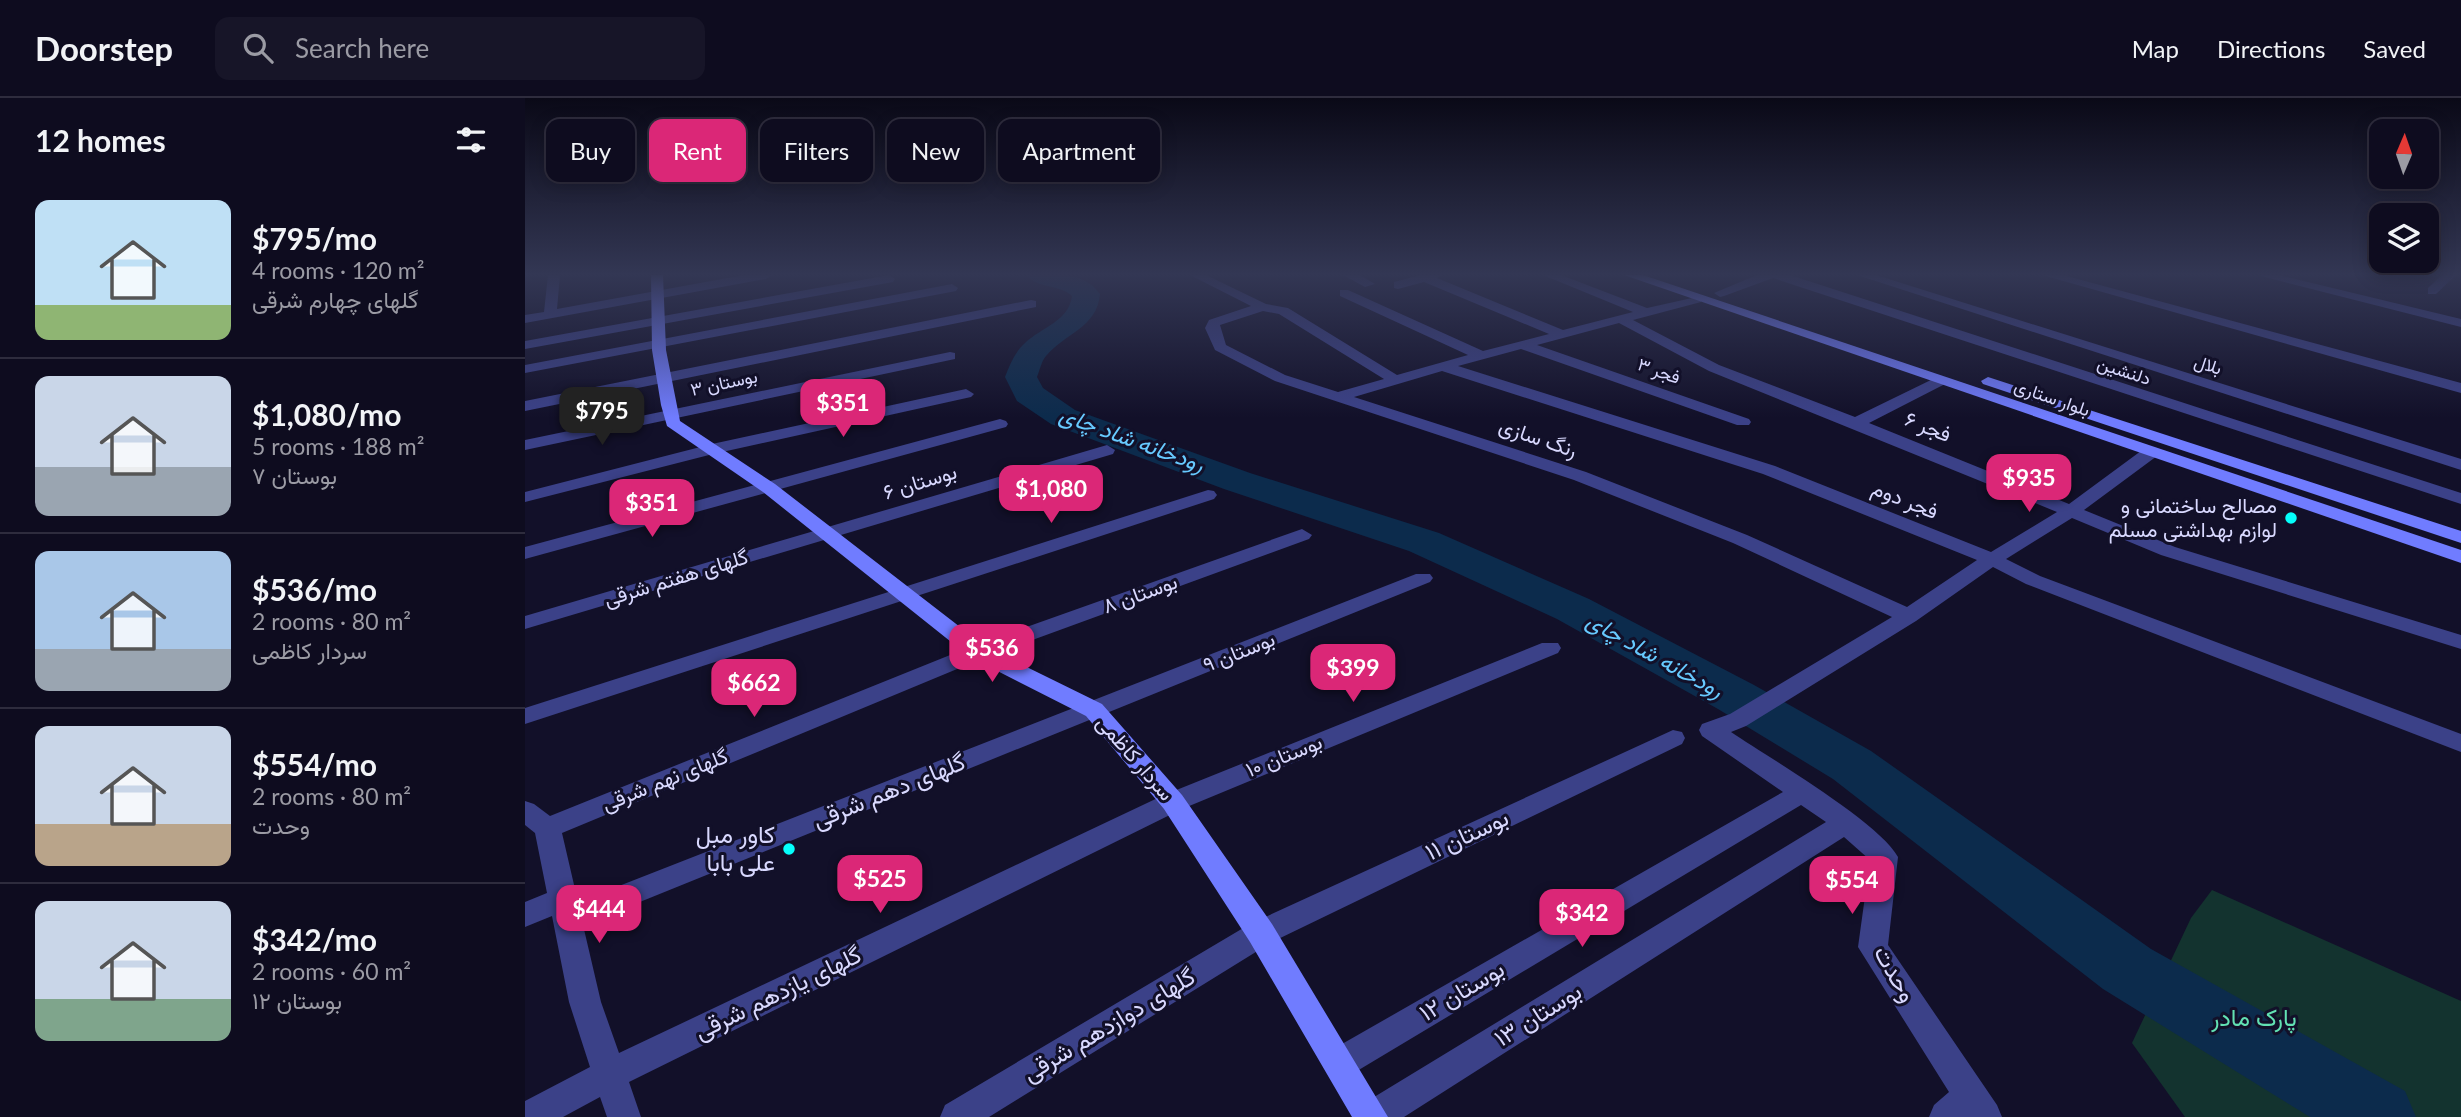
<!DOCTYPE html>
<meta charset="utf-8">
<style>
body{margin:0;font-family:Lato,Vazirmatn,sans-serif;background:#171528;color:#f1f3f6;height:100vh;display:flex;flex-direction:column;font-size:26px;white-space:nowrap}
*{box-sizing:border-box;margin:0}
p{font-size:23px;color:#9b9ba4}
.icon{flex:none;width:38px;height:38px;fill:none;stroke:currentColor;stroke-width:2;stroke-linecap:round;stroke-linejoin:round}
.map{position:relative;flex:1;overflow:hidden}
.drawer{display:flex;flex-direction:column;background:#0e0c1f;width:525px}
.drawer>*{flex:none}
.banner{position:absolute;left:21px;top:21px;width:665px;height:63px;display:flex;gap:14px}
.needle{width:46px;rotate:2deg}
.fabs{position:absolute;left:1844px;top:21px;display:grid;gap:14px}
.fabs a{display:grid;place-items:center;width:70px;height:70px;border-radius:14px;background:#0e0c1f;box-shadow:0 4px 18px #0003,0 0 0 2px #2e2c3d;font-size:35px}
.price{position:absolute;translate:-50% -60px;padding:0 16px;border-radius:14px;background:#db2777;color:#fff;font-size:23px;line-height:46px;filter:drop-shadow(0 2px 4px #0008)}
.price::after{content:'';position:absolute;left:50%;top:42px;width:21px;height:16px;margin-left:-10px;background:inherit;clip-path:polygon(0 0,100% 0,50% 100%)}
.price.selected{background:#222;color:#fff}
ul{padding:0;list-style:none}
li{display:flex;align-items:center;gap:21px;height:175px;padding:0 35px}
li+li{border-top:2px solid #2e2c3d}
li span{display:grid;place-items:center;flex:none;width:196px;height:140px;border-radius:14px;color:#555}
li>.icon{margin-inline-start:auto}
span .icon{width:84px;height:84px;fill:#fffc;stroke-width:1}
li b{font-size:30px}
h2{display:flex;justify-content:space-between;align-items:center;height:84px;padding:0 35px;font-size:30px}
.pill{padding:0 24px;border-radius:14px;background:#0e0c1f;box-shadow:0 4px 18px #0003,0 0 0 2px #2e2c3d;font-size:24px;line-height:63px}
.pill.selected{background:#db2777;color:#fff}
header{display:flex;align-items:center;gap:42px;box-sizing:border-box;height:98px;padding:0 35px;background:#0e0c1f;border-bottom:2px solid #2e2c3d}
header strong{font-size:33px}
nav{display:flex;gap:38px;margin-inline-start:auto;font-size:24px}
.search{width:490px;height:63px;background:#171528;display:flex;align-items:center;gap:18px;box-sizing:border-box;padding:0 24px;border-radius:14px;color:#9b9ba4;font-size:26px}
main{display:flex;flex:1;min-height:0}
.map>svg:first-child{display:block}
.green{fill:#13332f}
.lines{fill:none;stroke-linecap:round;stroke-linejoin:round}
.river{fill:#0c2b4c;fill-rule:evenodd}
.street{fill:#3b4188;fill-rule:evenodd}
.secondary{fill:#707cff;fill-rule:evenodd}
.poi-dot{fill:#05fffc;stroke:#121029;stroke-width:2.5}
.labels{text-anchor:middle;stroke-width:6;stroke-linejoin:round;paint-order:stroke}
.far-street-label{font-size:18px;fill:#d9d9ff;stroke:#121029}
.street-label{font-size:21px;fill:#d9d9ff;stroke:#121029}
.poi-label{font-size:21px;fill:#d9d9ff;stroke:#121029;text-anchor:end}
.water-label{font-size:23px;font-style:italic;fill:#67caff;stroke:#121029}
.near-street-label{font-size:24px;fill:#d9d9ff;stroke:#121029}
.near-poi-label{font-size:24px;fill:#d9d9ff;stroke:#121029;text-anchor:end}
.near-park-label{font-size:24px;fill:#62e1b3;stroke:#121029}
</style>
<header>
<strong>Doorstep</strong>
<div class="search"><svg class="icon" aria-label="search" viewBox="0 0 24 24"><circle cx="10" cy="10" r="6"/><path d="M15 15l6 6"/></svg>Search here</div>
<nav><a>Map</a><a>Directions</a><a>Saved</a></nav>
</header>
<main>
<section class="drawer">
<h2>12 homes<svg class="icon" aria-label="filters" viewBox="0 0 24 24"><path d="M4 7h16M4 17h16"/><circle cx="9" cy="7" r="2"/><circle cx="15" cy="17" r="2"/></svg></h2>
<ul>
<li><span style="background:linear-gradient(#bfe0f5 75%,#8fb573 0)"><svg class="icon" aria-label="home" viewBox="0 0 24 24"><path d="M3 11l9-7 9 7M6 9v11h12V9"/></svg></span><div><b>$795/mo</b><p>4 rooms · 120 m²</p><p>گلهای چهارم شرقی</p></div></li>
<li><span style="background:linear-gradient(#c9d6e8 65%,#9aa5b1 0)"><svg class="icon" aria-label="home" viewBox="0 0 24 24"><path d="M3 11l9-7 9 7M6 9v11h12V9"/></svg></span><div><b>$1,080/mo</b><p>5 rooms · 188 m²</p><p>بوستان ۷</p></div></li>
<li><span style="background:linear-gradient(#a9c7e8 70%,#9aa5b1 0)"><svg class="icon" aria-label="home" viewBox="0 0 24 24"><path d="M3 11l9-7 9 7M6 9v11h12V9"/></svg></span><div><b>$536/mo</b><p>2 rooms · 80 m²</p><p>سردار کاظمی</p></div></li>
<li><span style="background:linear-gradient(#c9d6e8 70%,#b9a48a 0)"><svg class="icon" aria-label="home" viewBox="0 0 24 24"><path d="M3 11l9-7 9 7M6 9v11h12V9"/></svg></span><div><b>$554/mo</b><p>2 rooms · 80 m²</p><p>وحدت</p></div></li>
<li><span style="background:linear-gradient(#c9d6e8 70%,#7fa58c 0)"><svg class="icon" aria-label="home" viewBox="0 0 24 24"><path d="M3 11l9-7 9 7M6 9v11h12V9"/></svg></span><div><b>$342/mo</b><p>2 rooms · 60 m²</p><p>بوستان ۱۲</p></div></li>
</ul>
</section>
<div class="map">
<svg width="1936" height="1019" viewBox="0 0 1936 1019">
<rect width="100%" height="100%" fill="#121029"/>
<!-- green -->
<path class="green" d="M 1687,792 L 1936,903 L 1936,1019 L 1660,1019 L 1607,945 L 1666,820 Z"/>
<g class="lines">
<!-- river -->
<path class="river" d="M 502,177 C 528,177 558,172 575,196 C 572,230 540,235 521,258 C 516,264 515,272 512,279 L 518,290 L 550,312 L 725,375 L 914,435 L 1064,501 L 1229,587 L 1346,653 L 1626,851 L 1880,993 L 1891,1019 L 1785,1019 L 1578,891 L 1308,681 L 1193,611 L 1032,521 L 884,453 L 699,391 L 526,326 L 492,303 L 480,279 C 485,266 490,254 500,245 C 517,229 544,223 547,198 C 535,186 512,191 502,177 Z"/>
<!-- street -->
<g class="street">
<path d="M 23,177 L 35,177 L 32,211 L 219,177 L 247,177 L 241,181 L 0,225 L 0,217 L 19,214 Z"/>
<path d="M 364,177 L 370,181 L 368,184 L 0,251 L 0,243 Z"/>
<path d="M 665,177 L 681,177 L 741,206 L 763,210 L 872,277 L 943,257 L 815,198 L 815,192 L 823,192 L 958,253 L 1024,236 L 899,184 L 873,191 L 869,190 L 869,184 L 896,177 L 917,177 L 912,180 L 1038,232 L 1108,214 L 1018,177 L 1036,177 L 1122,210 L 1176,198 L 1176,204 L 1108,222 L 1194,267 L 1330,319 L 1410,280 L 1420,280 L 1422,283 L 1420,286 L 1344,325 L 1544,406 L 1620,350 L 1632,350 L 1634,354 L 1632,358 L 1559,412 L 1650,449 L 1936,537 L 1936,551 L 1636,457 L 1547,420 L 1481,461 L 1515,478 L 1936,636 L 1936,654 L 1501,486 L 1468,469 L 1391,523 L 1221,628 L 1206,634 C 1243,659 1354,724 1373,759 L 1363,847 L 1472,1007 L 1477,1019 L 1404,1019 L 1409,1007 L 1424,994 L 1333,849 L 1345,762 L 1319,739 L 879,1019 L 831,1019 L 836,1007 L 1301,724 L 1276,707 L 827,976 L 815,981 L 803,976 L 798,965 L 803,954 L 1258,694 L 1177,638 L 1174,632 L 1177,626 L 1205,616 L 1367,519 L 1208,445 L 1049,382 L 750,283 L 690,252 L 680,230 L 684,222 L 726,208 ZM 738,213 L 754,216 L 859,281 L 813,294 L 760,277 L 701,247 L 695,227 ZM 1094,225 L 1184,273 L 1532,414 L 1466,454 L 1250,368 L 933,268 L 996,251 L 1212,327 L 1224,327 L 1226,324 L 1224,321 L 1012,247 ZM 917,273 L 1238,376 L 1452,462 L 1382,509 L 1222,437 L 1061,374 L 829,299 Z"/>
<path d="M 818,177 L 835,177 L 850,186 L 840,189 Z"/>
<path d="M 1232,177 L 1265,177 L 1936,395 L 1936,406 L 1248,180 L 1199,198 L 1195,199 L 1189,195 Z"/>
<path d="M 1332,177 L 1351,177 L 1936,361 L 1936,372 Z"/>
<path d="M 1517,177 L 1538,177 L 1936,285 L 1936,295 Z"/>
<path d="M 1732,177 L 1754,177 L 1936,221 L 1936,229 Z"/>
<path d="M 1917,177 L 1931,177 L 1911,196 L 1903,196 L 1903,190 Z"/>
<path d="M 427,186 L 433,190 L 431,193 L 0,275 L 0,267 Z"/>
<path d="M 506,202 L 511,203 L 511,209 L 0,313 L 0,303 Z"/>
<path d="M 425,254 L 430,255 L 430,261 L 0,352 L 0,342 Z"/>
<path d="M 441,291 L 449,296 L 446,299 L 188,356 L 0,404 L 0,394 L 187,346 Z"/>
<path d="M 475,321 L 481,323 L 483,326 L 481,329 L 0,461 L 0,449 Z"/>
<path d="M 582,347 L 590,352 L 588,356 L 0,531 L 0,518 Z"/>
<path d="M 683,392 L 689,393 L 692,397 L 689,401 L 0,626 L 0,610 Z"/>
<path d="M 777,431 L 787,437 L 784,441 L 461,559 L 37,735 L 53,804 L 891,476 L 905,476 L 908,480 L 905,484 L 58,827 L 76,904 L 94,955 L 639,697 L 1017,545 L 1033,545 L 1036,550 L 1033,555 L 657,711 L 104,984 L 116,1019 L 82,1019 L 75,999 L 38,1019 L 0,1019 L 0,1003 L 65,969 L 44,904 L 27,818 L 0,829 L 0,804 L 22,795 L 10,735 L 0,727 L 0,703 L 9,706 L 25,718 L 445,549 Z"/>
<path d="M 1148,632 L 1157,634 L 1160,640 L 1157,646 L 747,844 L 464,1019 L 415,1019 L 420,1007 L 725,826 Z"/>
</g>
<!-- secondary -->
<g class="secondary">
<path d="M 126,177 L 138,177 L 141,252 L 155,323 L 250,386 L 461,549 L 577,606 L 657,697 L 747,826 L 863,1019 L 827,1019 L 725,844 L 639,711 L 561,618 L 445,559 L 238,394 L 142,328 L 136,307 L 127,252 Z"/>
<path d="M 1099,177 L 1118,177 L 1936,452 L 1936,465 Z"/>
<path d="M 1463,279 L 1936,433 L 1936,445 L 1458,286 L 1456,283 Z"/>
</g>
</g>
<!-- sky -->
<linearGradient id="sky" x2="0" y2="1"><stop stop-color="#0a0917"/><stop offset="0.55" stop-color="#333754"/><stop offset="1" stop-color="#333754" stop-opacity="0"/></linearGradient>
<rect width="1936" height="320" fill="url(#sky)"/>
<!-- markers -->
<g class="poi-dot">
<circle cx="1766" cy="420" r="7"/>
<circle cx="264" cy="751" r="7"/>
</g>
<g class="labels">
<!-- far-street labels -->
<g class="far-street-label">
<text transform="translate(1683 267) rotate(18)" y="6">بلال</text>
<text transform="translate(1134 273) rotate(20)" y="6">فجر ۳</text>
<text transform="translate(1599 273) rotate(18)" y="6">دلنشین</text>
<text transform="translate(199 285) rotate(-12)" y="6">بوستان ۳</text>
<text transform="translate(1527 300) rotate(19)" y="6">بلوار ستاری</text>
</g>
<!-- street labels -->
<g class="street-label">
<text transform="translate(1403 329) rotate(22)" y="7">فجر ۶</text>
<text transform="translate(1013 340) rotate(19)" y="7">رنگ سازی</text>
<text transform="translate(395 384) rotate(-17)" y="7">بوستان ۶</text>
<text transform="translate(1380 402) rotate(22)" y="7">فجر دوم</text>
<text transform="translate(151 480) rotate(-17)" y="7">گلهای هفتم شرقی</text>
<text transform="translate(615 496) rotate(-20)" y="7">بوستان ۸</text>
<text transform="translate(714 554) rotate(-22)" y="7">بوستان ۹</text>
<text transform="translate(759 658) rotate(-22)" y="7">بوستان ۱۰</text>
<text transform="translate(610 660) rotate(49)" y="7">سردار کاظمی</text>
<text transform="translate(140 682) rotate(-22)" y="7">گلهای نهم شرقی</text>
</g>
<!-- poi labels -->
<g class="poi-label">
<text x="1752" y="415">مصالح ساختمانی و<tspan x="1752" dy="24">لوازم بهداشتی مسلم</tspan></text>
</g>
<!-- water labels -->
<g class="water-label">
<text transform="translate(607 341) rotate(20)" y="8">رودخانه شاد چای</text>
<text transform="translate(1130 557) rotate(29)" y="8">رودخانه شاد چای</text>
</g>
<!-- near-street labels -->
<g class="near-street-label">
<text transform="translate(364 693) rotate(-22)" y="8">گلهای دهم شرقی</text>
<text transform="translate(942 737) rotate(-25)" y="8">بوستان ۱۱</text>
<text transform="translate(1370 876) rotate(61)" y="8">وحدت</text>
<text transform="translate(937 893) rotate(-31)" y="8">بوستان ۱۲</text>
<text transform="translate(253 895) rotate(-26)" y="8">گلهای یازدهم شرقی</text>
<text transform="translate(1013 917) rotate(-32)" y="8">بوستان ۱۳</text>
<text transform="translate(584 927) rotate(-31)" y="8">گلهای دوازدهم شرقی</text>
</g>
<!-- near-poi labels -->
<g class="near-poi-label">
<text x="250" y="745">کاور مبل<tspan x="250" dy="28">علی بابا</tspan></text>
</g>
<!-- near-park labels -->
<g class="near-park-label">
<text x="1729" y="928">پارک مادر</text>
</g>
</g>
</svg>
<div class="fabs">
<a><svg class="needle" viewBox="-14 -14 28 28"><path d="M0-13l5 13h-10z" fill="#e53935"/><path d="M0 13l5-13h-10z" fill="#9b9ba4"/></svg></a>
<a><svg class="icon" aria-label="layers" viewBox="0 0 24 24"><path d="M12 4l9 5-9 5-9-5zM3 14l9 5 9-5"/></svg></a>
</div>
<b class="price" style="left:318px;top:341px">$351</b>
<b class="price selected" style="left:77px;top:349px">$795</b>
<b class="price" style="left:1504px;top:416px">$935</b>
<b class="price" style="left:526px;top:427px">$1,080</b>
<b class="price" style="left:127px;top:441px">$351</b>
<b class="price" style="left:467px;top:586px">$536</b>
<b class="price" style="left:828px;top:606px">$399</b>
<b class="price" style="left:229px;top:621px">$662</b>
<b class="price" style="left:355px;top:817px">$525</b>
<b class="price" style="left:1327px;top:818px">$554</b>
<b class="price" style="left:74px;top:847px">$444</b>
<b class="price" style="left:1057px;top:851px">$342</b>
<div class="banner">
<a class="pill">Buy</a>
<a class="pill selected">Rent</a>
<a class="pill">Filters</a>
<a class="pill">New</a>
<a class="pill">Apartment</a>
</div>
</div>
</main>
